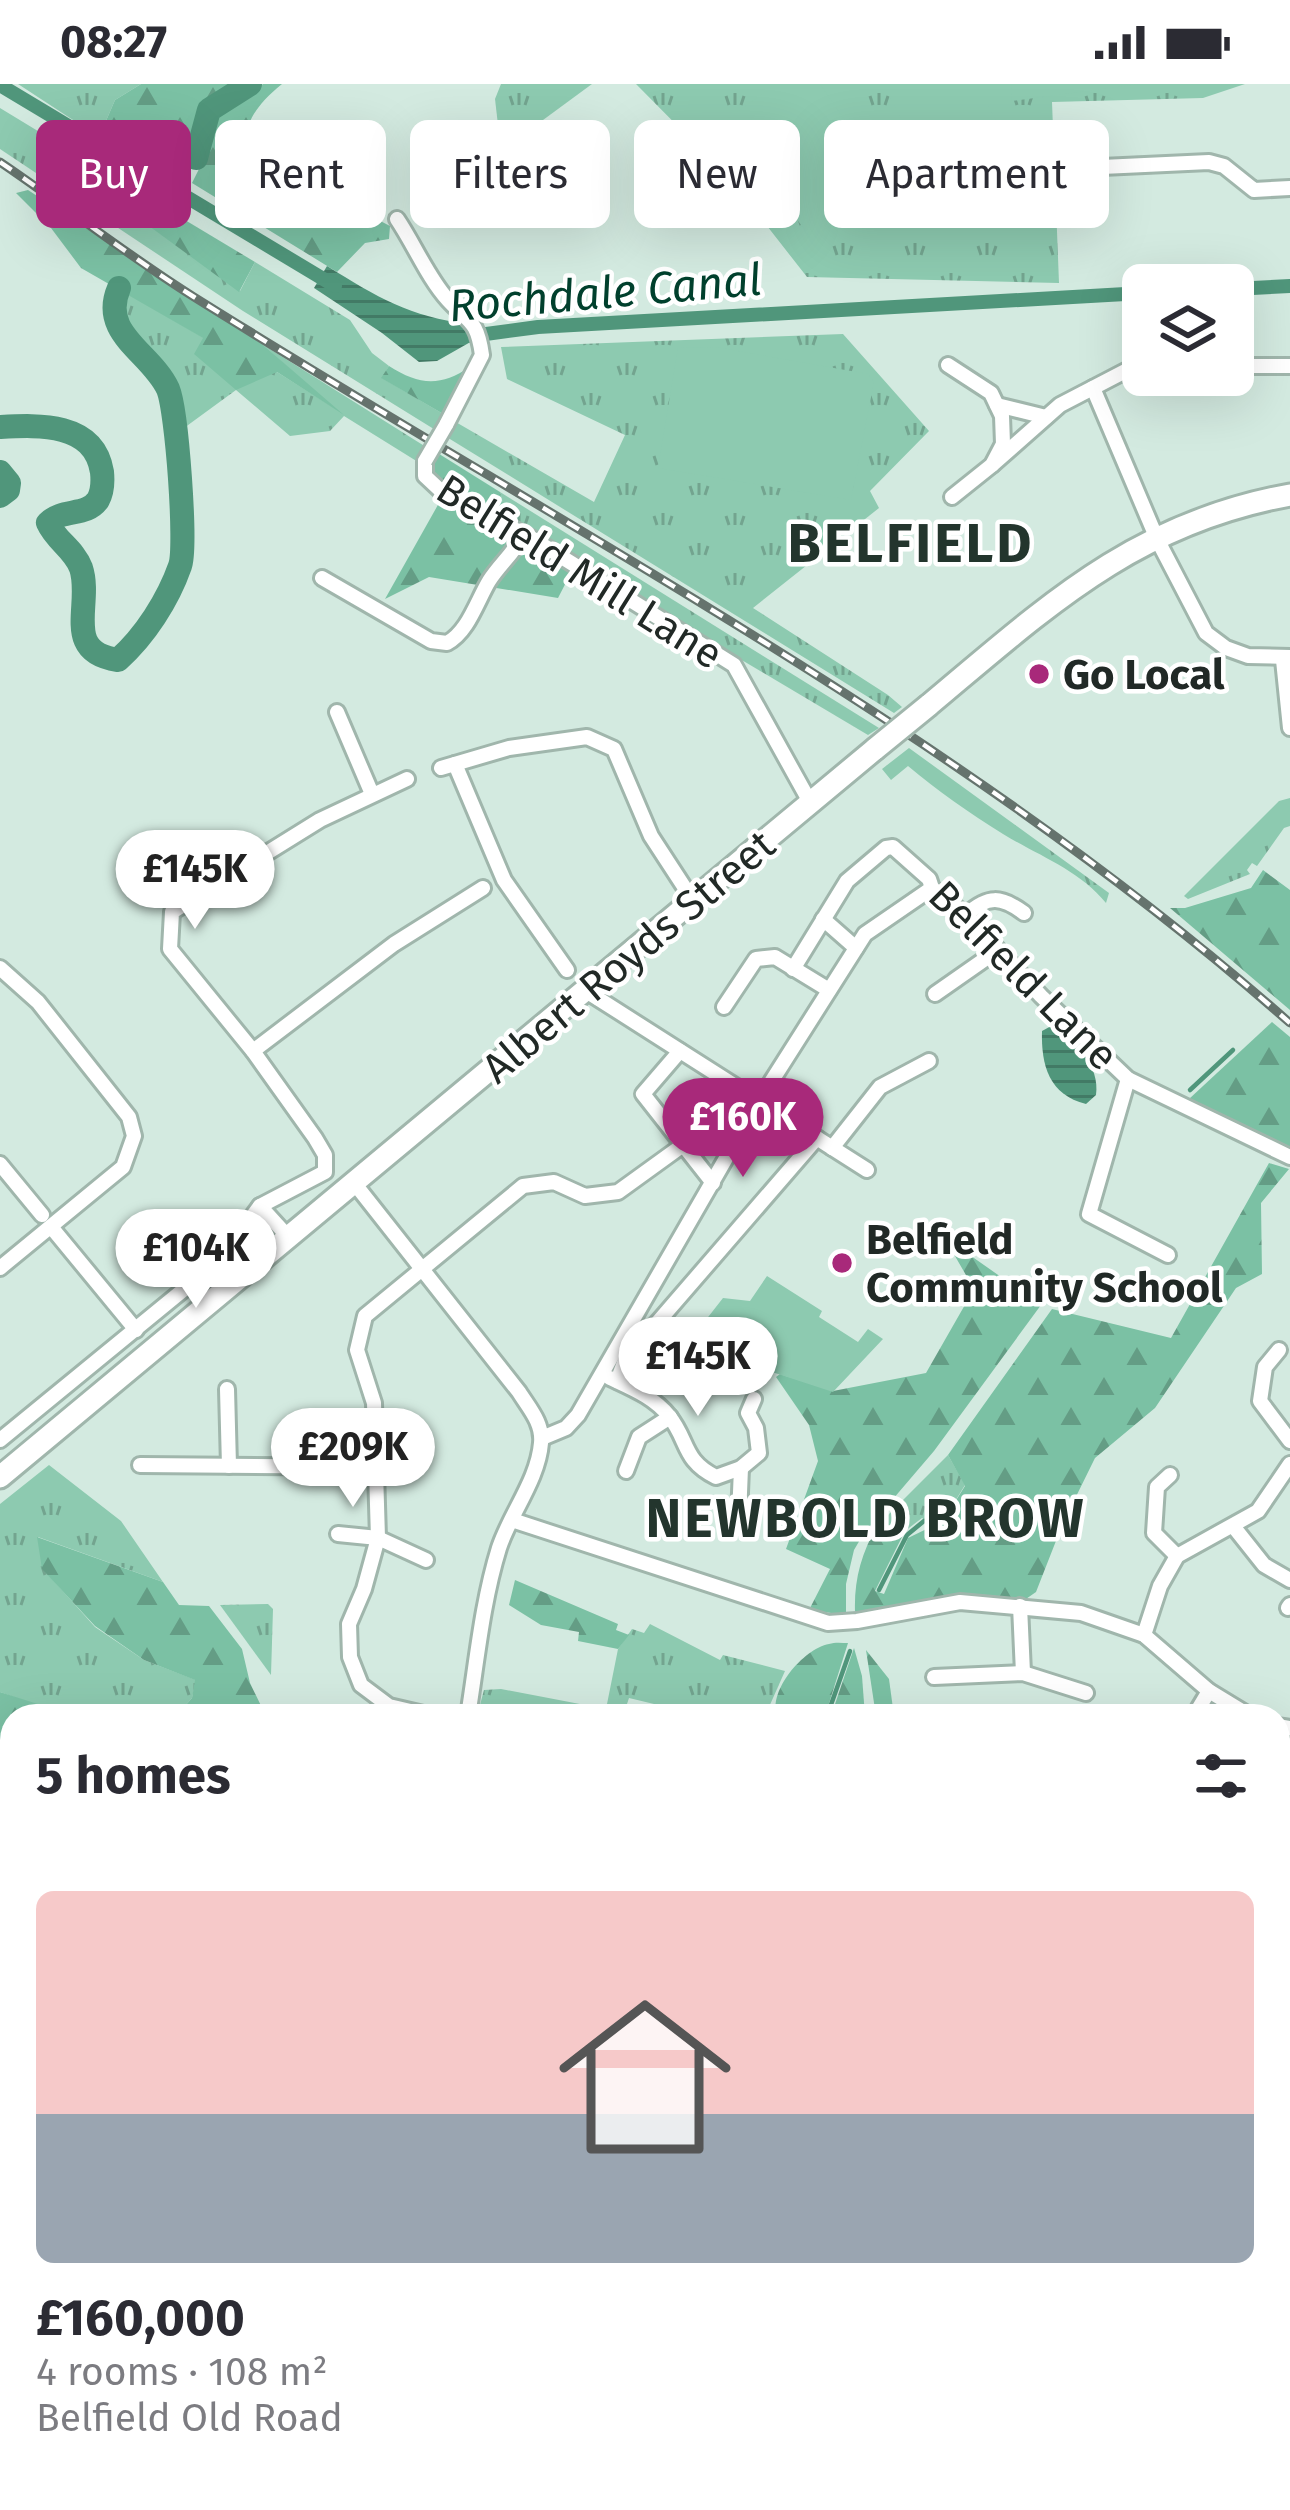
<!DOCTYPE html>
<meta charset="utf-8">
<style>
body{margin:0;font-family:"Fira Sans",sans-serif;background:#f7f7f7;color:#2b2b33;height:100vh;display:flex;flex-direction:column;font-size:45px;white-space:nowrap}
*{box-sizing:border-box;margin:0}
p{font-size:39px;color:#7c7c81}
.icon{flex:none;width:66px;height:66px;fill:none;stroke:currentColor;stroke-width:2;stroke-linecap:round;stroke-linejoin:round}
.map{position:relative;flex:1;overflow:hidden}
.panel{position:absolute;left:0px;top:1620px;width:1290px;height:807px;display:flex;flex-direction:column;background:#fff;border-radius:36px 36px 0 0;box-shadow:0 12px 48px #0002}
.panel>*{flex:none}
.top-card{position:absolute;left:36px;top:36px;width:1218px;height:108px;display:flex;gap:24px}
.fabs{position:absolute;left:1122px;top:180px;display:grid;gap:24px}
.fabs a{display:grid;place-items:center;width:132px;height:132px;border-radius:18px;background:#fff;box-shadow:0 12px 48px #0002;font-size:60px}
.price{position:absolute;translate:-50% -102px;padding:0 27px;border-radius:42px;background:#fff;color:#222;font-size:39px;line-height:78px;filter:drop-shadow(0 3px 6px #0008)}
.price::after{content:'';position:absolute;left:50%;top:72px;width:36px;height:27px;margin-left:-18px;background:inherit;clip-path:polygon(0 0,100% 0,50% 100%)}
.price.current{background:#a8297a;color:#fff}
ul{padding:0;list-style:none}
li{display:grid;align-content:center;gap:24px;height:636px;padding:0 36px}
li span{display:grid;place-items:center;height:372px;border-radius:18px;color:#555}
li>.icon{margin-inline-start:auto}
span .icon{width:216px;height:216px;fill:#fffc;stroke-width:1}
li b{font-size:51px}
h2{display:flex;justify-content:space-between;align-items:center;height:144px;padding:0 36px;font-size:51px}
.chip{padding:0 42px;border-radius:18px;background:#fff;box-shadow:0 12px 48px #0002;font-size:42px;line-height:108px}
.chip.current{background:#a8297a;color:#fff}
.status{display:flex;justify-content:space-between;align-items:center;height:84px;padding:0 60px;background:#fff;direction:ltr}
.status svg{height:33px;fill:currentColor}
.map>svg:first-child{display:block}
.grass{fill:url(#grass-tufts)}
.forest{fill:url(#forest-firs)}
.garden{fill:url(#garden-dots)}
.pitch{fill:#8dcab0}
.water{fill:url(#water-rules)}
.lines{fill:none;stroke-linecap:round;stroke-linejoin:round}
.stream{stroke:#50967b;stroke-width:4.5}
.canal{stroke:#50967b;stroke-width:14}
.river{stroke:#50967b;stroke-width:24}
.minor-casing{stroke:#a0b6ac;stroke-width:20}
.secondary-casing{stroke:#a0b6ac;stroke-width:24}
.primary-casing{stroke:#a0b6ac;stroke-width:27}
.trunk-casing{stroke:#a0b6ac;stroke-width:27}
.minor{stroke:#fff;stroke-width:14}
.secondary{stroke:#fff;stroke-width:18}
.primary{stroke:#fff;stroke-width:21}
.trunk{stroke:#fff;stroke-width:21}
.rail-casing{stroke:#65736d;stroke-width:9}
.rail{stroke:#fff;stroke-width:4.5;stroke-dasharray:14;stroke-linecap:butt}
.minor-bridge-casing{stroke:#a0b6ac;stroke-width:20;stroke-linecap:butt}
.primary-bridge-casing{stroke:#a0b6ac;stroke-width:27;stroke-linecap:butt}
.minor-bridge{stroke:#fff;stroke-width:14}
.primary-bridge{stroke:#fff;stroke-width:21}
.poi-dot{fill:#a8297a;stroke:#fff;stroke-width:4.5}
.labels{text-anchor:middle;stroke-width:9;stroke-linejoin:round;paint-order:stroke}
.street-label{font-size:42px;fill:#212926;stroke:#fff}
.poi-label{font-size:42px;font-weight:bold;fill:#212926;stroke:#fff;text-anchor:start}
.water-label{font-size:45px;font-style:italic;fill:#01402d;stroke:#fff}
.district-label{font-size:54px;font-weight:bold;letter-spacing:3px;fill:#23352d;stroke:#fff}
</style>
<div class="status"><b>08:27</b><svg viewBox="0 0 49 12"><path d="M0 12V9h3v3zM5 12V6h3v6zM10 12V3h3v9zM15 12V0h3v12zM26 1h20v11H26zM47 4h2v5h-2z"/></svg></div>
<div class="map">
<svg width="1290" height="2426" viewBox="0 0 1290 2426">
<defs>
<pattern id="grass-tufts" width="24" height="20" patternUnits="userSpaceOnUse" patternTransform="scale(3)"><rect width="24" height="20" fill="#8dcab0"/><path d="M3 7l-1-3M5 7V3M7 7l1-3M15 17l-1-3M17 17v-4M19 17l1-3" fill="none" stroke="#73a48f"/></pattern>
<pattern id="forest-firs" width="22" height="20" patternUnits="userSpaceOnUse" patternTransform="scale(3)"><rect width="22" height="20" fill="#7bc1a4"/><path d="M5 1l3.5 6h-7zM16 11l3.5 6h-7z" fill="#649d85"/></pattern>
<pattern id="garden-dots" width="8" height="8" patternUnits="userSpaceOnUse" patternTransform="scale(3)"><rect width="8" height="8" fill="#8dcab0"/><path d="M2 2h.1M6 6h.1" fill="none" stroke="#73a48f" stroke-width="1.8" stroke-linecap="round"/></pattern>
<pattern id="water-rules" width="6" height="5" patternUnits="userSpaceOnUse" patternTransform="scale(3)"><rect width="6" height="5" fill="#50967b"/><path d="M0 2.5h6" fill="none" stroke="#427a65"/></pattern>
</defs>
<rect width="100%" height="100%" fill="#d3eae0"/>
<!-- grass -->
<g class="grass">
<path d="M 18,0 L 141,0 L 115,16 L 99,53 Z"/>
<path d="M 501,0 L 592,0 L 501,67 L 495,15 Z"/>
<path d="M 636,0 L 1245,0 L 1203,14 L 1052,18 L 1059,199 L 807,193 L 731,96 Z"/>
<path d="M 0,24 L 130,103 L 119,119 L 240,207 L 255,178 L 350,236 L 372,269 L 389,282 L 382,294 L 445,331 L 437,347 L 243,227 L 46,96 L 49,91 L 42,87 L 39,91 L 0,65 Z"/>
<path d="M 123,207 L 204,254 L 277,288 L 331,322 L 262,260 L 426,363 L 418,378 L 344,332 L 330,347 L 290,352 L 236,306 L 184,344 C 179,291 156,270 119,235 L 116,227 Z"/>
<path d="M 843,250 L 929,347 L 870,407 L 879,424 L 753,524 L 888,611 L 902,623 L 894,629 L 445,352 L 454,337 L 594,418 L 625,351 L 507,295 L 501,263 Z"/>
<path d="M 500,408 L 879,644 L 868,651 L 508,437 Z"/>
<path d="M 909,664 L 1109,809 L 1106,819 C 1079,786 1039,772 1003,750 C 969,729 938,707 908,682 L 891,696 L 882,685 Z"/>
<path d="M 1290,714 L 1290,742 L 1284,744 L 1257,782 L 1252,779 L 1247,786 L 1250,790 L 1188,815 L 1184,812 L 1279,717 Z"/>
<path d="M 948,1371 L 965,1401 L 943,1437 L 933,1441 L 922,1434 L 905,1447 L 877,1442 Z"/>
<path d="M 49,1381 L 121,1437 L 163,1498 L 38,1453 L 43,1485 L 95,1543 L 144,1576 L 196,1596 L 192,1614 L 176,1632 L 66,1632 L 0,1608 L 0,1420 Z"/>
<path d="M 268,1520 L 273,1525 L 271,1591 L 220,1521 Z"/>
<path d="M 650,1540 L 720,1576 L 723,1571 L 785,1587 L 765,1632 L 658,1632 L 654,1620 L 629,1614 L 623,1632 L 477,1632 L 484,1606 L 501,1605 L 606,1625 L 618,1565 L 632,1545 L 644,1549 Z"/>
</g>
<!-- forest -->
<g class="forest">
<path d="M 141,0 L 240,0 L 201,24 L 179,94 L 99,53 L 115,16 Z"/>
<path d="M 263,0 L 282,0 C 176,86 341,113 390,142 L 389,155 L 365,159 L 337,188 L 192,99 L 203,77 L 215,30 Z"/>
<path d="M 130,103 L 255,178 L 239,208 L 119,120 Z"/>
<path d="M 28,106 L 262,260 L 344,331 L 277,288 L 236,306 L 194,270 L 203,254 L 81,184 L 51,144 L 16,109 Z"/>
<path d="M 389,282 C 419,301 440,303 470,283 L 445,331 L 381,294 Z"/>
<path d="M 436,368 L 500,408 L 508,437 L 436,397 L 432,379 Z"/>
<path d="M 439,419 L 446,419 L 572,487 L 558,514 L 429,493 L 385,515 Z"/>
<path d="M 1263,786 L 1290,806 L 1290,926 L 1170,824 L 1185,824 L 1251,804 Z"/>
<path d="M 1272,938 L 1290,953 L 1290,1068 L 1189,1015 Z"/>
<path d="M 1269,1079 L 1289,1085 L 1261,1119 L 1262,1190 L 1236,1204 L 1155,1324 L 1095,1374 L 1063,1439 L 1036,1508 L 1023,1517 L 971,1510 L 855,1528 C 854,1496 861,1470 877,1442 L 905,1447 L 875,1507 L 884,1510 L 908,1454 L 943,1437 L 965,1402 L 948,1371 L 1052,1225 L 1171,1254 Z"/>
<path d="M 944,1153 L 1041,1221 L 934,1367 L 864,1449 L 854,1466 L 846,1500 L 846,1531 L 809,1526 L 830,1485 L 786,1465 L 818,1377 L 809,1341 L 776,1293 L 780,1290 L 833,1307 L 926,1289 L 974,1205 Z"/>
<path d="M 37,1453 L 163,1498 L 179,1521 L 209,1522 L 242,1565 L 250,1599 L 266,1632 L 176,1632 L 192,1614 L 195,1596 L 144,1576 L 95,1542 L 42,1485 Z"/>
<path d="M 515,1496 L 618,1540 L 616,1546 L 629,1551 L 618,1565 L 578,1557 L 579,1548 L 541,1541 L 509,1521 Z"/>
<path d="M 848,1559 L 825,1632 L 777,1632 C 768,1607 803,1565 829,1560 C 835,1558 842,1559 848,1559 Z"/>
<path d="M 854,1564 L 862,1592 L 865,1632 L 831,1632 Z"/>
<path d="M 866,1566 L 889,1595 L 894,1632 L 876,1632 Z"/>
<path d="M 0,1608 L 63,1628 L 66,1632 L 12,1632 L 12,1667 L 0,1668 Z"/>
<path d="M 1278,2005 L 1290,2006 L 1290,2164 L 1278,2169 Z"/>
</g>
<!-- garden -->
<path class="garden" d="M 0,1885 L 1,1889 L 12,1889 L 12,1964 L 0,1970 Z"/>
<!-- pitch -->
<g class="pitch">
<path d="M 776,0 L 820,0 L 889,101 L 811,155 L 726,36 Z"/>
<path d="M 883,0 L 976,0 L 1003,49 L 928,85 Z"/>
<path d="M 1011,0 L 1141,0 L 1012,17 Z"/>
<path d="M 716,263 L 868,290 L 874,298 L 851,416 L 658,384 L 678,264 Z"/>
<path d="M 767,1192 L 822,1227 L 819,1233 L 858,1258 L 868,1245 L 883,1255 L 833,1308 L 687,1260 L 723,1214 L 750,1217 Z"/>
</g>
<!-- water -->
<g class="water">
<path d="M 327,182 C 377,213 410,233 469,240 L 474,256 L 437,277 L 419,278 L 382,249 L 314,204 Z"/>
<path d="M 1053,941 C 1076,957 1100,982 1096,1011 L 1086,1020 C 1049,1011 1041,981 1042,947 Z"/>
</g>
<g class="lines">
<!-- stream -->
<g class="stream">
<path d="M 1190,1006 L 1233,966"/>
<path d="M 879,1506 L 907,1451 L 924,1437"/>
<path d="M 827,1632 L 850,1567"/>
<path d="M 631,2426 L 635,2415"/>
</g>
<!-- canal -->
<g class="canal">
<path d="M 0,1 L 335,202"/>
<path d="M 1233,205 L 1290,202"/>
<path d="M 471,252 L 538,243 L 1143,209"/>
</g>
<!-- river -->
<g class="river">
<path d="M 196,74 L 209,26 L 250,0"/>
<path d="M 0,343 C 39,341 94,338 102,388 C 103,398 103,407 98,416 C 86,433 63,424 48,439 C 56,457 74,465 81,484 C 93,520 61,568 118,576 C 145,552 168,516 180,482 C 187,463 177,327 168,305 C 151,268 99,250 119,204"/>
<path d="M 0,388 L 9,399 L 8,406 L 0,412"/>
<path d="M 0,1689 L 12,1689"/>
</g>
<defs>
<g id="minor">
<path d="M 1102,83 L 1209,78 L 1224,82 L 1254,106 L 1290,104"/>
<path d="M 397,135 C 414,160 428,194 448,216 C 469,239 477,235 482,271 L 446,341"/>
<path d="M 948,281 L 991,309 L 1002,332 L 1003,360 L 992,381 L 952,413"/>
<path d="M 1233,282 L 1290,282"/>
<path d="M 1093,304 L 1157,455 L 1206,549 L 1226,564 L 1248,572 L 1290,573"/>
<path d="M 997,321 L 1046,333"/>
<path d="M 425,377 L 425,392 L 441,407 L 533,455 L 734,581 L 810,718"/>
<path d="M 992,381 L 1060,321 L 1135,282 L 1143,282"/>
<path d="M 322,494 L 431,557 L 447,559 C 468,548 477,517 489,497 C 500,480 514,469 523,451"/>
<path d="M 1283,576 L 1290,644"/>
<path d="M 337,628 L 372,710"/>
<path d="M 455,680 L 504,796 L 567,886"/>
<path d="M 441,684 L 509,664 L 587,653 L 614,665 L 651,752 L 692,815"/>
<path d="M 966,831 C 988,811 1001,812 1024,829"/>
<path d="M 823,835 L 856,864"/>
<path d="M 0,884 L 38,918 L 129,1033 L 134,1052 L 123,1083 L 0,1184"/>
<path d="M 793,885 L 847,797 L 886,764 L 893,763 L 929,795 L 932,804 L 966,831 L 1041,912 L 1128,995 L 1290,1073"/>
<path d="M 583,905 L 867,1086"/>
<path d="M 935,910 L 998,866"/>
<path d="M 724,923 L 756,875 L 775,873 L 829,906"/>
<path d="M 253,967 L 394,860 L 483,804"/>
<path d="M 680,967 L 643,1010 L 713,1099"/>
<path d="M 1128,995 L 1089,1130 L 1168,1171"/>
<path d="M 832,1064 L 880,1003 L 929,977"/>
<path d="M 0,1080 L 42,1131"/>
<path d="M 355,1100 L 519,1308 C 529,1324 543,1339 541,1359 C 538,1396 510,1430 499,1464 C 482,1519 477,1576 468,1632"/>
<path d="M 260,1122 L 290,1155"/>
<path d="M 52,1144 L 136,1246"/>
<path d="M 1279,1266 L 1265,1283 L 1260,1317 L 1290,1357"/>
<path d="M 610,1294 C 631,1304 654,1313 669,1332 C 689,1357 682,1376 716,1393 L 741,1384 L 759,1369 L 756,1344 L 748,1329 L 754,1315"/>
<path d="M 617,1297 L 625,1276 L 817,1054"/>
<path d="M 227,1305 L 229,1382"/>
<path d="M 542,1354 L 566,1344 L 578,1331 L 759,1017 L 865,850 L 932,804"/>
<path d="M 0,1356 L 221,1175 L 260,1122 L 325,1088 L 325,1071 L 315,1054 L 253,967 L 170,865 L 172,828 L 320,736 L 407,695"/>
<path d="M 140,1381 L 378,1383"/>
<path d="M 626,1387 L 639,1353 L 670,1333"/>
<path d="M 1170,1391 L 1157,1403 L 1154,1449 L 1177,1472"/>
<path d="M 739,1433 L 741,1384"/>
<path d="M 512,1436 L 828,1539 L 857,1537 L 960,1518 L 1081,1529 L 1144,1551 L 1209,1607 L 1250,1632"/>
<path d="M 1233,1442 L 1264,1481 L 1290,1496"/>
<path d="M 338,1450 L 378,1454 L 426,1476"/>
<path d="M 1020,1522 L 1023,1589"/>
<path d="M 1288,1524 L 1290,1521"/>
<path d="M 1144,1551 L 1160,1502 L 1177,1472 L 1258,1427 L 1290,1380"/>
<path d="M 934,1593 L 1023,1589 L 1086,1609"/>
<path d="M 432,1632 L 389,1622 L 361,1601 L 350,1573 L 349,1540 L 364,1505 L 378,1454 L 374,1319 L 357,1266 L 365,1232 L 523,1102 L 554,1098 L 585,1112 L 618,1108 L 683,1061"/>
<path d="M 1194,1632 L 1209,1607"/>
<path d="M 1278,1642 L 1290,1644"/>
<path d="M 1278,1753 L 1290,1753"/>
<path d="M 0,2202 L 12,2205"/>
<path d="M 1278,2265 L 1290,2229"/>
<path d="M 1278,2285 L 1290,2288"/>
<path d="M 7,2308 L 12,2290"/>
<path d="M 1278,2362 L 1290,2366"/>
<path d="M 495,2415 L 506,2426"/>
<path d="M 667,2415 L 678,2426"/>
<path d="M 1003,2415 L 1009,2426"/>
<path d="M 304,2426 L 310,2415"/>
<path d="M 543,2426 L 554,2415"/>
<path d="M 791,2426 L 804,2415"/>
<path d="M 929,2426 L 935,2415"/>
</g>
<g id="secondary">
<path d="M 1126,2415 L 1138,2426"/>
<path d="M 426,2426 L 438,2415"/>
</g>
<g id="primary">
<path d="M 929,621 C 1045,524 1134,439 1290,411"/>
<path d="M 0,1393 L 875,665"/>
</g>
<g id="trunk">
<path d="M 0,2399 L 12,2402"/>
<path d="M 63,2415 L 103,2426"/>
</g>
</defs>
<!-- minor casing -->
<use href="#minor" class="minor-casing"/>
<!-- secondary casing -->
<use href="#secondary" class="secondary-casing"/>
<!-- primary casing -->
<use href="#primary" class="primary-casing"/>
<!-- trunk casing -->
<use href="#trunk" class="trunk-casing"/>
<!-- minor -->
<use href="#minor" class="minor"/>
<!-- secondary -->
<use href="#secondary" class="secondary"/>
<!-- primary -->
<use href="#primary" class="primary"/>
<!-- trunk -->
<use href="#trunk" class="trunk"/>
<defs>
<path id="rail" d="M 0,78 C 65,122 127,171 194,213 C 564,445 961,648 1290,939"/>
</defs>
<!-- rail casing -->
<use href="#rail" class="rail-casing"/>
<!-- rail -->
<use href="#rail" class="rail"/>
<defs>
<path id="minor-bridge" d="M 425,377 L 446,341"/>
<path id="primary-bridge" d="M 875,665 L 929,621"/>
</defs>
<!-- minor-bridge casing -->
<use href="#minor-bridge" class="minor-bridge-casing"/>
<!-- primary-bridge casing -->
<use href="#primary-bridge" class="primary-bridge-casing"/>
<!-- minor-bridge -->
<use href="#minor-bridge" class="minor-bridge"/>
<!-- primary-bridge -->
<use href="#primary-bridge" class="primary-bridge"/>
</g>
<!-- markers -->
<g class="poi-dot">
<circle cx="1039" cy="590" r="12"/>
<circle cx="842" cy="1179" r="12"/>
</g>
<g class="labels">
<!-- street labels -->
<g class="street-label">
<text transform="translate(580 487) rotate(32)" y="15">Belfield Mill Lane</text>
<text transform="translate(628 872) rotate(-40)" y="15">Albert Royds Street</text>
<text transform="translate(1024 891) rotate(45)" y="15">Belfield Lane</text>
</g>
<!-- poi labels -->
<g class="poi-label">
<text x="1063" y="605">Go Local</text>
<text x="866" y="1170">Belfield<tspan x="866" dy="48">Community School</tspan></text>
</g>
<!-- water labels -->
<g class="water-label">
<text transform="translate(605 208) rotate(-5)" y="16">Rochdale Canal</text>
</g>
<!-- district labels -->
<g class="district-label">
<text x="911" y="478">BELFIELD</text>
<text x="866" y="1453">NEWBOLD BROW</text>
</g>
</g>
</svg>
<div class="fabs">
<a><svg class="icon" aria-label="layers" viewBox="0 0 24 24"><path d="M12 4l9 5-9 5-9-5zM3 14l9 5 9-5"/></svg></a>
</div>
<b class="price" style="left:195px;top:848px">£145K</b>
<b class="price current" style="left:743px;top:1096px">£160K</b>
<b class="price" style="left:196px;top:1227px">£104K</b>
<b class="price" style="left:698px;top:1335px">£145K</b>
<b class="price" style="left:353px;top:1426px">£209K</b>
<div class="top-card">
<a class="chip current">Buy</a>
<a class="chip">Rent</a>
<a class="chip">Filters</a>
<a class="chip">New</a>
<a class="chip">Apartment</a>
</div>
<section class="panel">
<h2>5 homes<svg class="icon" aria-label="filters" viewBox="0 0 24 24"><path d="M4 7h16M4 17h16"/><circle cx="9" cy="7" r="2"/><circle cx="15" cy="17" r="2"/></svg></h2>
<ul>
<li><span style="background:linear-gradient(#f6c9c9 60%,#9aa5b1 0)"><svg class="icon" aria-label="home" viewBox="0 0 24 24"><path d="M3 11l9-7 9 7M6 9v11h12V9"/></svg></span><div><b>£160,000</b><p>4 rooms · 108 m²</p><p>Belfield Old Road</p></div></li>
</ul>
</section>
</div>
